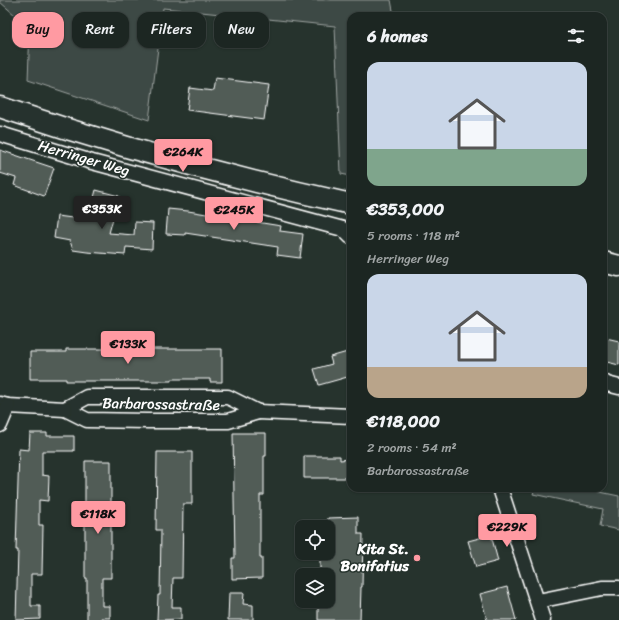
<!DOCTYPE html>
<meta charset="utf-8">
<style>
body{margin:0;font-family:Sriracha,sans-serif;background:#252e2a;color:#f1f3f6;height:100vh;display:flex;flex-direction:column;font-size:15px;white-space:nowrap}
*{box-sizing:border-box;margin:0}
p{font-size:13px;color:#a0a5a5}
.icon{flex:none;width:22px;height:22px;fill:none;stroke:currentColor;stroke-width:2;stroke-linecap:round;stroke-linejoin:round}
.map{position:relative;flex:1;overflow:hidden}
.sheet{position:absolute;left:347px;top:12px;width:260px;height:480px;display:flex;flex-direction:column;background:#1c2622;border-radius:12px;box-shadow:0 1px 3px #0004,0 0 0 1px #3a4340}
.sheet>*{flex:none}
.guide{position:absolute;left:12px;top:12px;width:275px;height:36px;display:flex;gap:8px}
.tools{position:absolute;left:295px;top:520px;display:grid;gap:8px}
.tools a{display:grid;place-items:center;width:40px;height:40px;border-radius:8px;background:#1c2622;box-shadow:0 1px 3px #0004,0 0 0 1px #3a4340;font-size:20px}
.price{position:absolute;translate:-50% -34px;padding:0 9px;border-radius:4px;background:#ff9aa2;color:#111;font-size:13px;line-height:26px;filter:drop-shadow(0 1px 2px #0008)}
.price::after{content:'';position:absolute;left:50%;top:24px;width:12px;height:9px;margin-left:-6px;background:inherit;clip-path:polygon(0 0,100% 0,50% 100%)}
.price.current{background:#222;color:#fff}
ul{padding:0;list-style:none}
li{display:grid;align-content:center;gap:8px;height:212px;padding:0 20px}
li span{display:grid;place-items:center;height:124px;border-radius:12px;color:#555}
li>.icon{margin-inline-start:auto}
span .icon{width:72px;height:72px;fill:#fffc;stroke-width:1}
li b{font-size:17px}
h2{display:flex;justify-content:space-between;align-items:center;height:48px;padding:0 20px;font-size:17px}
.chip{padding:0 14px;border-radius:12px;background:#1c2622;box-shadow:0 1px 3px #0004,0 0 0 1px #3a4340;font-size:14px;line-height:36px}
.chip.current{background:#ff9aa2;color:#111}
.map>svg:first-child{display:block}
.green{fill:#3e4944;stroke:#9ea4a2}
.building{fill:#515c57;stroke:#fff}
.lines{fill:none;stroke-linecap:round;stroke-linejoin:round}
.minor-casing{stroke:#fff;stroke-width:17}
.secondary-casing{stroke:#fff;stroke-width:23}
.minor{stroke:#26332d;stroke-width:14}
.secondary{stroke:#26332d;stroke-width:20}
.poi-dot{fill:#ff9aa2;stroke:#26332d;stroke-width:1.5}
.labels{text-anchor:middle;stroke-width:3;stroke-linejoin:round;paint-order:stroke}
.street-label{font-size:15px;fill:#fff;stroke:#26332d}
.poi-label{font-size:15px;font-weight:bold;fill:#fff;stroke:#26332d;text-anchor:end}
</style>
<div class="map">
<svg width="619" height="620" viewBox="0 0 619 620">
<rect width="100%" height="100%" fill="#26332d"/>
<filter id="ink" filterUnits="userSpaceOnUse"><feTurbulence type="fractalNoise" baseFrequency=".025" numOctaves="2"/><feDisplacementMap in="SourceGraphic" scale="8" xChannelSelector="R" yChannelSelector="G"/><feConvolveMatrix kernelMatrix="1 2 1 2 8 2 1 2 1" color-interpolation-filters="sRGB"/></filter>
<g filter="url(#ink)">
<!-- green -->
<g class="green">
<path d="M 0,0 L 391,0 L 394,16 L 351,16 L 351,176 L 341,174 L 335,26 L 163,8 L 149,120 L 28,80 L 30,28 L 0,2 Z"/>
<path d="M 535,488 L 581,488 L 619,496 L 619,530 L 600,526 L 603,509 L 533,494 Z"/>
</g>
<!-- building -->
<g class="building">
<path d="M 215,78 L 269,85 L 264,120 L 187,110 L 190,88 L 213,91 Z"/>
<path d="M 0,150 L 54,168 L 44,196 L 14,185 L 16,178 L 0,173 Z"/>
<path d="M 96,190 L 119,196 L 109,233 L 134,235 L 135,222 L 153,223 L 152,249 L 126,247 L 125,255 L 87,252 L 73,250 L 70,241 L 54,238 L 57,216 L 88,220 Z"/>
<path d="M 168,209 L 188,211 L 281,226 L 280,231 L 303,234 L 300,258 L 277,255 L 278,247 L 185,233 L 185,235 L 166,234 Z"/>
<path d="M 606,338 L 619,341 L 619,365 L 603,361 L 603,352 Z"/>
<path d="M 66,349 L 222,349 L 222,382 L 210,382 L 210,379 L 171,379 L 171,381 L 66,381 L 66,379 L 30,379 L 30,352 L 66,352 Z"/>
<path d="M 351,351 L 351,376 L 319,385 L 314,369 L 332,364 L 330,357 Z"/>
<path d="M 30,433 L 47,433 L 47,436 L 74,436 L 74,451 L 42,451 L 42,475 L 49,476 L 48,501 L 39,500 L 39,525 L 43,525 L 42,574 L 31,574 L 31,606 L 40,606 L 40,619 L 16,620 L 18,550 L 16,550 L 19,449 L 29,450 Z"/>
<path d="M 233,433 L 266,433 L 266,456 L 264,456 L 264,495 L 260,495 L 260,558 L 262,558 L 262,578 L 232,579 L 232,558 L 235,558 Z"/>
<path d="M 157,452 L 192,452 L 192,504 L 183,504 L 182,578 L 173,578 L 172,607 L 181,607 L 181,619 L 157,620 L 158,595 L 160,595 L 161,530 L 156,530 Z"/>
<path d="M 304,456 L 340,456 L 340,460 L 351,459 L 351,478 L 304,478 Z"/>
<path d="M 85,461 L 111,461 L 111,578 L 102,578 L 102,606 L 110,606 L 110,618 L 102,618 L 102,620 L 87,620 L 87,578 L 85,578 Z"/>
<path d="M 358,517 L 358,534 L 363,534 L 362,587 L 361,587 L 360,620 L 318,620 L 318,601 L 328,601 L 328,575 L 320,575 L 320,553 L 328,553 L 328,518 Z"/>
<path d="M 491,535 L 498,561 L 476,567 L 468,541 Z"/>
<path d="M 507,587 L 516,620 L 487,620 L 480,594 Z"/>
<path d="M 229,593 L 244,593 L 243,604 L 253,605 L 253,620 L 228,620 Z"/>
</g>
<g class="lines">
<defs>
<g id="minor">
<path d="M 0,134 L 92,162 L 343,229 L 351,237"/>
<path d="M 603,381 L 607,384 L 619,387"/>
<path d="M 87,397 L 228,397 L 258,412 L 228,421 L 147,421 L 87,420 L 65,409 Z"/>
<path d="M 0,404 L 8,406 L 65,409"/>
<path d="M 258,412 L 351,416"/>
<path d="M 0,425 L 8,406"/>
<path d="M 500,488 L 543,620"/>
<path d="M 538,601 L 602,588 L 619,588"/>
</g>
<g id="secondary">
<path d="M 0,107 C 115,146 232,178 351,204"/>
<path d="M 603,262 L 619,266"/>
</g>
</defs>
<!-- minor casing -->
<use href="#minor" class="minor-casing"/>
<!-- secondary casing -->
<use href="#secondary" class="secondary-casing"/>
<!-- minor -->
<use href="#minor" class="minor"/>
<!-- secondary -->
<use href="#secondary" class="secondary"/>
</g>
</g>
<!-- markers -->
<circle class="poi-dot" cx="417" cy="558" r="4"/>
<g class="labels">
<!-- street labels -->
<g class="street-label">
<text transform="translate(84 158) rotate(16)" y="5">Herringer Weg</text>
<text transform="translate(161 404) rotate(1)" y="5">Barbarossastraße</text>
</g>
<!-- poi labels -->
<g class="poi-label">
<text x="409" y="554">Kita St.<tspan x="409" dy="17">Bonifatius</tspan></text>
</g>
</g>
</svg>
<div class="tools">
<a><svg class="icon" aria-label="locate" viewBox="0 0 24 24"><circle cx="12" cy="12" r="6"/><path d="M12 2v4M12 18v4M2 12h4M18 12h4"/></svg></a>
<a><svg class="icon" aria-label="layers" viewBox="0 0 24 24"><path d="M12 4l9 5-9 5-9-5zM3 14l9 5 9-5"/></svg></a>
</div>
<b class="price" style="left:183px;top:173px">€264K</b>
<b class="price current" style="left:102px;top:230px">€353K</b>
<b class="price" style="left:234px;top:231px">€245K</b>
<b class="price" style="left:128px;top:365px">€133K</b>
<b class="price" style="left:98px;top:535px">€118K</b>
<b class="price" style="left:507px;top:548px">€229K</b>
<div class="guide">
<a class="chip current">Buy</a>
<a class="chip">Rent</a>
<a class="chip">Filters</a>
<a class="chip">New</a>
</div>
<section class="sheet">
<h2>6 homes<svg class="icon" aria-label="filters" viewBox="0 0 24 24"><path d="M4 7h16M4 17h16"/><circle cx="9" cy="7" r="2"/><circle cx="15" cy="17" r="2"/></svg></h2>
<ul>
<li><span style="background:linear-gradient(#c9d6e8 70%,#7fa58c 0)"><svg class="icon" aria-label="home" viewBox="0 0 24 24"><path d="M3 11l9-7 9 7M6 9v11h12V9"/></svg></span><div><b>€353,000</b><p>5 rooms · 118 m²</p><p>Herringer Weg</p></div></li>
<li><span style="background:linear-gradient(#c9d6e8 75%,#b9a48a 0)"><svg class="icon" aria-label="home" viewBox="0 0 24 24"><path d="M3 11l9-7 9 7M6 9v11h12V9"/></svg></span><div><b>€118,000</b><p>2 rooms · 54 m²</p><p>Barbarossastraße</p></div></li>
</ul>
</section>
</div>
